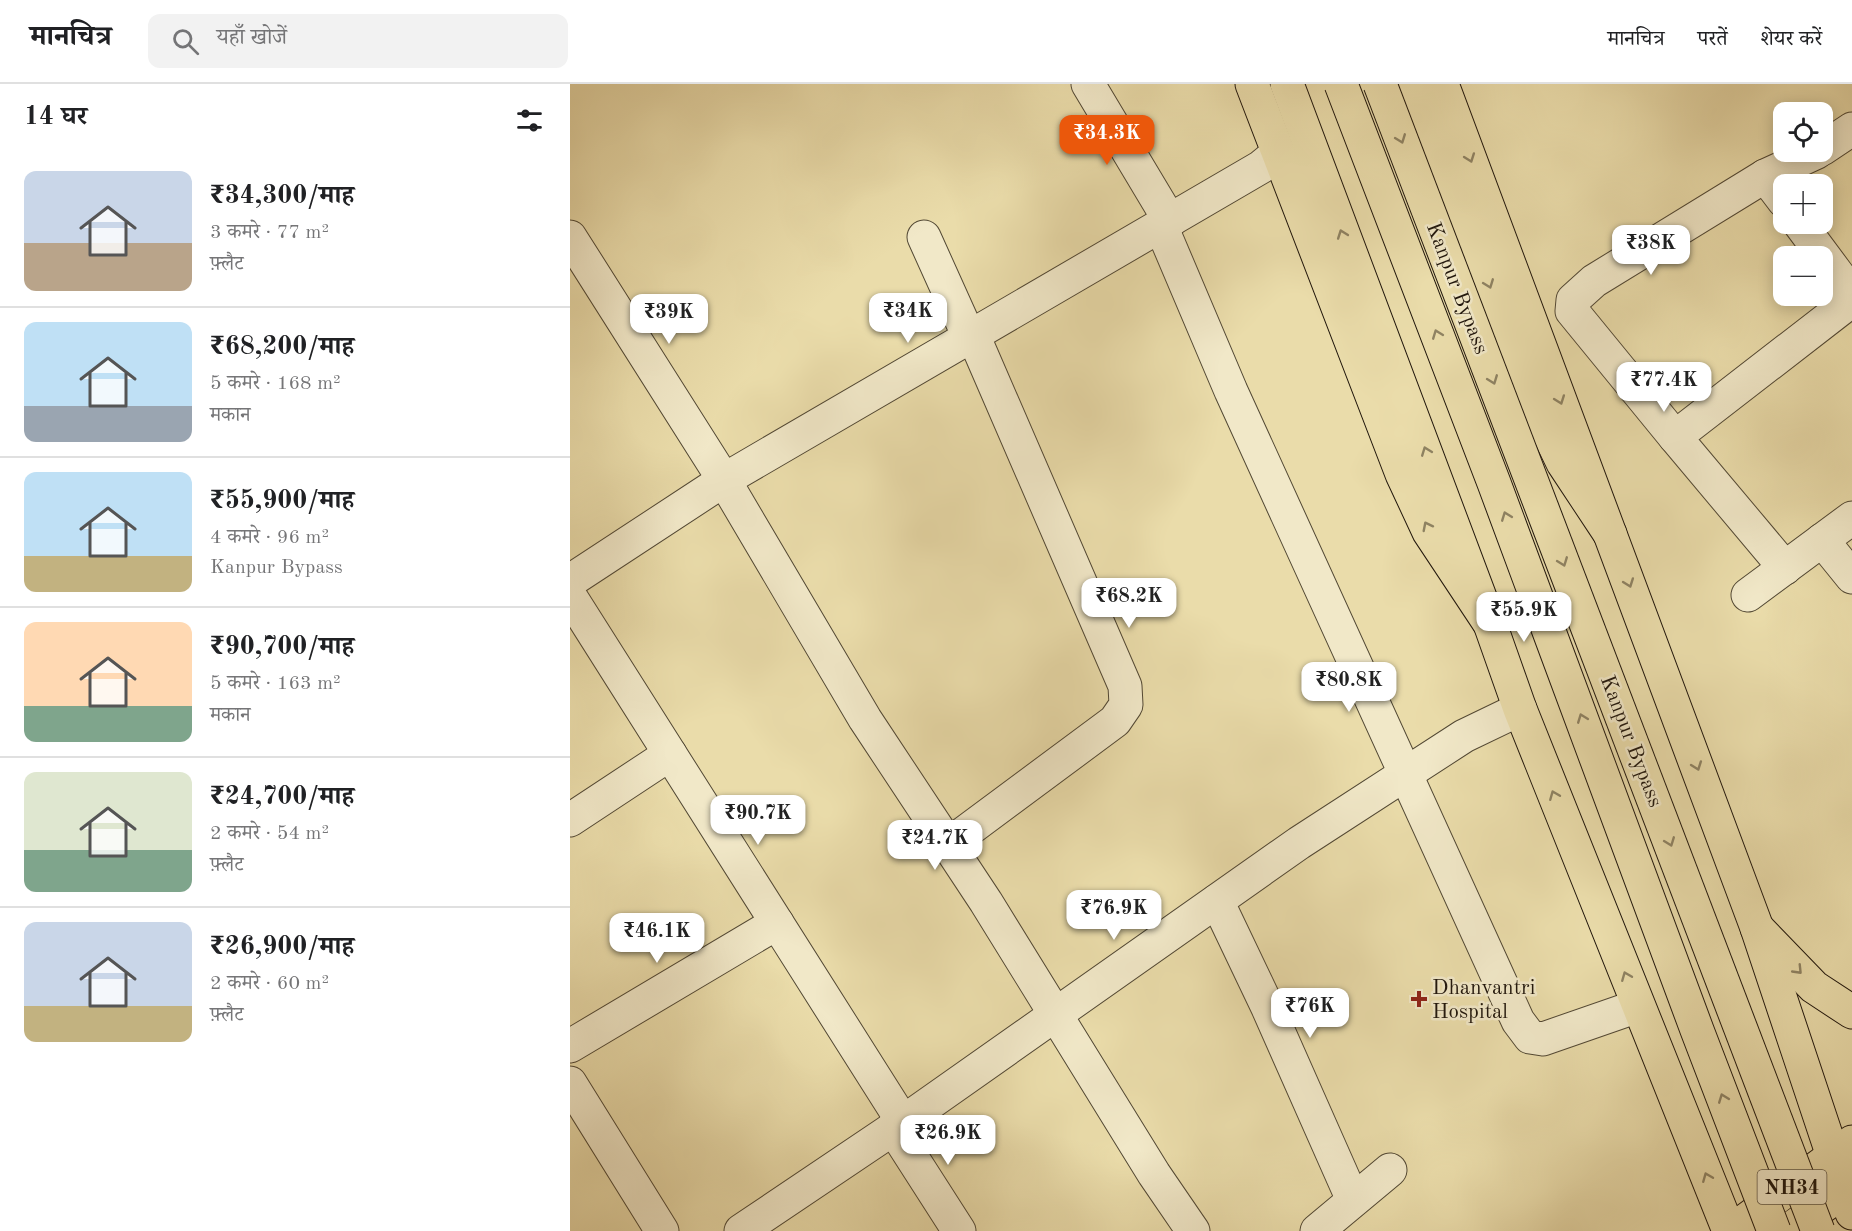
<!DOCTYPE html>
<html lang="hi">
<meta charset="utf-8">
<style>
body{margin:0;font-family:"Old Standard TT","Noto Serif Devanagari",serif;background:#f2f2f2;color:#202124;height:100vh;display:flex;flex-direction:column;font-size:22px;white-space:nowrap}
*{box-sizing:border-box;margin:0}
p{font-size:20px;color:#757577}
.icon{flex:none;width:33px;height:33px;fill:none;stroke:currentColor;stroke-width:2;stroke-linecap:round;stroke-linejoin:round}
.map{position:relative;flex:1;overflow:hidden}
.sheet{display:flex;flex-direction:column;background:#fff;width:570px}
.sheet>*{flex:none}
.tools{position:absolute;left:1203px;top:18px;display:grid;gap:12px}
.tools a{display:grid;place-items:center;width:60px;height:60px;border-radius:12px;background:#fff;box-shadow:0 3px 15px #0003;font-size:30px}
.price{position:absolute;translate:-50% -51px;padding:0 14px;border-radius:12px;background:#fff;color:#222;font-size:20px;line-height:39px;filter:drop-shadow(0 2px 3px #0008)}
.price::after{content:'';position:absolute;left:50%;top:36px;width:18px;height:14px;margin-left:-9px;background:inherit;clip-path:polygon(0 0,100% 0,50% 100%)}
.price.current{background:#ea580c;color:#fff}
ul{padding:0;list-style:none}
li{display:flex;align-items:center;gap:18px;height:150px;padding:0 24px}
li+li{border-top:2px solid #e0e0e0}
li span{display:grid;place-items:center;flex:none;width:168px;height:120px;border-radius:12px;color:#555}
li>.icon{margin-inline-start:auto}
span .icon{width:72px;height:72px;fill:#fffc;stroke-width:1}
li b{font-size:26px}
h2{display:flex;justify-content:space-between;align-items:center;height:72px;padding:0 24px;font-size:26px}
header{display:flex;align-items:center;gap:36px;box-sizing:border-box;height:84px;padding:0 30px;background:#fff;border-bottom:2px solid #e0e0e0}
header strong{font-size:28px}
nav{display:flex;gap:33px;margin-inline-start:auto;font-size:21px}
.search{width:420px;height:54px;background:#f2f2f2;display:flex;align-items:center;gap:15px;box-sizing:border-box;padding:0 21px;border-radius:12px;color:#757577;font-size:22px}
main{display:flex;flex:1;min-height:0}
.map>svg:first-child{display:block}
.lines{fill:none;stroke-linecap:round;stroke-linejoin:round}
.minor-casing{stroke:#524834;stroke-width:35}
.major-casing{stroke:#20160c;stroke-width:35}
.highway-casing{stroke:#20160c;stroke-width:35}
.minor{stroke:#f1e8c8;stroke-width:33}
.major{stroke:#eadcaa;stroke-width:33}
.highway{stroke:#eadcaa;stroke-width:33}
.highway-bridge-casing{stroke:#20160c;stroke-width:35;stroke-linecap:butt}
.highway-bridge{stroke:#eadcaa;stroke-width:33}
.oneway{stroke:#8f8363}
.poi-dot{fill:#8f2418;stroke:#f1e8c8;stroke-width:2}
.labels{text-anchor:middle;stroke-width:5;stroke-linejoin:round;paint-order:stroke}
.shield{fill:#f1e8c8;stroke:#5f5544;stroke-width:1.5}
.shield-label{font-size:20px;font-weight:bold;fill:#20160c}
.street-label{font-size:21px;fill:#20160c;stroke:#f1e8c8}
.poi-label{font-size:21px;fill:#20160c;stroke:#f1e8c8;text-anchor:start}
</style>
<header>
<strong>मानचित्र</strong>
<div class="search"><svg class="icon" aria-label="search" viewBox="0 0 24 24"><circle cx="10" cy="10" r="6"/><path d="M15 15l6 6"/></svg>यहाँ खोजें</div>
<nav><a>मानचित्र</a><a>परतें</a><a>शेयर करें</a></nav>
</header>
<main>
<section class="sheet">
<h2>14 घर<svg class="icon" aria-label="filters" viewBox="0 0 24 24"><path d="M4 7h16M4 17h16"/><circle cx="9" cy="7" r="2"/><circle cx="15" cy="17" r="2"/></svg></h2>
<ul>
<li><span style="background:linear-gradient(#c9d6e8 60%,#b9a48a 0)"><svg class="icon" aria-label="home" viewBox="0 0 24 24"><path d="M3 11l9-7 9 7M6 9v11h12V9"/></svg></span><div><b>₹34,300/माह</b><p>3 कमरे · 77 m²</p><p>फ़्लैट</p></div></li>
<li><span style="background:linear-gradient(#bfe0f5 70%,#9aa5b1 0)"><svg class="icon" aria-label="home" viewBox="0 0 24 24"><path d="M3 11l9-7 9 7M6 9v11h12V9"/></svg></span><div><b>₹68,200/माह</b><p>5 कमरे · 168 m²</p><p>मकान</p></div></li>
<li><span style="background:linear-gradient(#bfe0f5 70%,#c2b280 0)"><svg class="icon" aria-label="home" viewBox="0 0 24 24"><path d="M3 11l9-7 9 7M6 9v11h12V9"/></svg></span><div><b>₹55,900/माह</b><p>4 कमरे · 96 m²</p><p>Kanpur Bypass</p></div></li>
<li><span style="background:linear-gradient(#ffd9b3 70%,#7fa58c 0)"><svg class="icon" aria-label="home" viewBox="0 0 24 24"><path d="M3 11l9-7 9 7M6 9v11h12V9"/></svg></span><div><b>₹90,700/माह</b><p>5 कमरे · 163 m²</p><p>मकान</p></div></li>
<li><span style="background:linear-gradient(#dfe7d0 65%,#7fa58c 0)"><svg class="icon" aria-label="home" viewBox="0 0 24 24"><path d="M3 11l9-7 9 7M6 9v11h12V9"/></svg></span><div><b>₹24,700/माह</b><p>2 कमरे · 54 m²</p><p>फ़्लैट</p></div></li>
<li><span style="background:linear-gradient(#c9d6e8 70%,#c2b280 0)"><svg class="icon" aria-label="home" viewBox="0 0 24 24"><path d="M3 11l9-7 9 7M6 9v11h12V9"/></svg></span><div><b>₹26,900/माह</b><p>2 कमरे · 60 m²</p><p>फ़्लैट</p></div></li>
</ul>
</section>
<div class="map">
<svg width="1282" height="1147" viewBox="0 0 1282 1147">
<rect width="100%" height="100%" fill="#eadcaa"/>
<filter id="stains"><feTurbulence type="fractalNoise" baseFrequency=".00333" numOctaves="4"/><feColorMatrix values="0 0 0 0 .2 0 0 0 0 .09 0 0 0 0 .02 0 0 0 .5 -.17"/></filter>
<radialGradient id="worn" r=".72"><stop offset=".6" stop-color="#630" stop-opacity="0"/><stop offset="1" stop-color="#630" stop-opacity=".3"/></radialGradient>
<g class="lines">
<defs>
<g id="minor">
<path d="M 518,0 L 600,137"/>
<path d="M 1252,65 L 1282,45"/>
<path d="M 1195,92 L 1214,117"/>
<path d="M 1230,140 L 1282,210"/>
<path d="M 591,142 L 661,307 L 948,937 L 960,953 L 973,955 L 1068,922"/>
<path d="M 0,153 L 154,396 L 295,635 L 416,818 L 584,1090 L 623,1147"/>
<path d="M 354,153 L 395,244 L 403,251 L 555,602 L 556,621 L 545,637 L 378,761"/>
<path d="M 1105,353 L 1002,227 L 1003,216 L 1024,197 L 1195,92 L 1247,68"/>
<path d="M 1252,456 L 1282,493"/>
<path d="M 1215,484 L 1105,353 L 1282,216"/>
<path d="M 0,497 L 154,396 L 691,83 L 708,69"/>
<path d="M 1178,511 L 1282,434"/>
<path d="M 0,512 L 333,1038"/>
<path d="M 0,736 L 100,670"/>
<path d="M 647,817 L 698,924 L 783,1116"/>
<path d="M 0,962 L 207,839"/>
<path d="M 0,999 L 92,1147"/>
<path d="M 323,1044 L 389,1147"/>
<path d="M 171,1147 L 333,1038 L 729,759 L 894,652 L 950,625"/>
<path d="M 747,1147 L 820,1086"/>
</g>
<g id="major">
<path d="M 682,0 L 832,390 L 859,448 L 920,540 L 950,625 L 1159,1147"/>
<path d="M 872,0 L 1187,844 L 1282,1129"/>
</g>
<g id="highway">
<path d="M 717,0 L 920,540"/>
<path d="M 843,0 L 970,331 L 993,379 L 1040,450"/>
<path d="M 1187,844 L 1244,903 L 1282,928"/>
<path d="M 1161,1147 L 1282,1058"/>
<path d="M 1217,1147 L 1282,1102"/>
</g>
</defs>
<!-- minor casing -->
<use href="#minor" class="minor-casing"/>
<!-- major casing -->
<use href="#major" class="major-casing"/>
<!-- highway casing -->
<use href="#highway" class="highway-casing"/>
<!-- minor -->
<use href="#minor" class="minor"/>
<!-- major -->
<use href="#major" class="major"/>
<!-- highway -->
<use href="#highway" class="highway"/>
<defs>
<g id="highway-bridge">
<path d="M 771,0 L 924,399 L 1127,946 L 1204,1147"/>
<path d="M 810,0 L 1248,1147"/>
</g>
</defs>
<!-- highway-bridge casing -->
<use href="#highway-bridge" class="highway-bridge-casing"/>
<!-- highway-bridge -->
<use href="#highway-bridge" class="highway-bridge"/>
</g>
<!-- one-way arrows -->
<defs><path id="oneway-chevron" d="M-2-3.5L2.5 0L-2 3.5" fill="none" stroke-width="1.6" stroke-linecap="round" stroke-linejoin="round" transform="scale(1.5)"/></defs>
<g class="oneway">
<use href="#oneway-chevron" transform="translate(831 55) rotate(69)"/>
<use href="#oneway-chevron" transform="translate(900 74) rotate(70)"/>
<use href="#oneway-chevron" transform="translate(772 150) rotate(-110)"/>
<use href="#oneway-chevron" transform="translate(919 200) rotate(69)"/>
<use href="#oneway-chevron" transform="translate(867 250) rotate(-111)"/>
<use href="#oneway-chevron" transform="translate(923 296) rotate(69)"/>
<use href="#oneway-chevron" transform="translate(990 316) rotate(70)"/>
<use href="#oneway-chevron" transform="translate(856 367) rotate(-111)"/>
<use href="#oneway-chevron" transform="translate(936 432) rotate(-111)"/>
<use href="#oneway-chevron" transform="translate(857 442) rotate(-117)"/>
<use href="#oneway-chevron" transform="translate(993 478) rotate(69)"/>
<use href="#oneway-chevron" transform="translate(1059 499) rotate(70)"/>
<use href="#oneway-chevron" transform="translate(1012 634) rotate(-111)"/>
<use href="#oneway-chevron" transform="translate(1127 682) rotate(70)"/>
<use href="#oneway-chevron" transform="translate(984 711) rotate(-112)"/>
<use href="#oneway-chevron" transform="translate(1100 758) rotate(69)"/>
<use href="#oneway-chevron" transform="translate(1228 886) rotate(46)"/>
<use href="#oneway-chevron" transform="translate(1056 892) rotate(-112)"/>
<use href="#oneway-chevron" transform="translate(1153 1014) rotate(-111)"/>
<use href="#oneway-chevron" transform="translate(1137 1093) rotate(-112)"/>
</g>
<!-- markers -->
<path class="poi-dot" d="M846 906h6v6h6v6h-6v6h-6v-6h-6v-6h6z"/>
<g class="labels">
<!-- shield labels -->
<rect class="shield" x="1187.5" y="1086" width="69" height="34" rx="4.5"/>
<g class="shield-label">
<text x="1222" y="1110">NH34</text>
</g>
<!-- street labels -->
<g class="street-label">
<text transform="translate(888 204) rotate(69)" y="7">Kanpur Bypass</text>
<text transform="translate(1062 657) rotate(69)" y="7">Kanpur Bypass</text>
</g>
<!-- poi labels -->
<g class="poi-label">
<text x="862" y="910">Dhanvantri<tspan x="862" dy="24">Hospital</tspan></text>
</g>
</g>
<rect width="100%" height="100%" filter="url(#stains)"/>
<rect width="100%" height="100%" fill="url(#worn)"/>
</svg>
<div class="tools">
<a><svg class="icon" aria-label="locate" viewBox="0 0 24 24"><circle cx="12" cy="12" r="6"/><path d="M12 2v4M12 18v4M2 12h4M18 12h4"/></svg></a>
<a>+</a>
<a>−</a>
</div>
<b class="price current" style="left:537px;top:82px">₹34.3K</b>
<b class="price" style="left:1081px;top:192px">₹38K</b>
<b class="price" style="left:338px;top:260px">₹34K</b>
<b class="price" style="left:99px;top:261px">₹39K</b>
<b class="price" style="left:1094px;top:329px">₹77.4K</b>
<b class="price" style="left:559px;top:545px">₹68.2K</b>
<b class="price" style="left:954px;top:559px">₹55.9K</b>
<b class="price" style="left:779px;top:629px">₹80.8K</b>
<b class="price" style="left:188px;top:762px">₹90.7K</b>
<b class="price" style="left:365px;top:787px">₹24.7K</b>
<b class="price" style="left:544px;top:857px">₹76.9K</b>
<b class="price" style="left:87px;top:880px">₹46.1K</b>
<b class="price" style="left:740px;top:955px">₹76K</b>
<b class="price" style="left:378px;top:1082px">₹26.9K</b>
</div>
</main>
